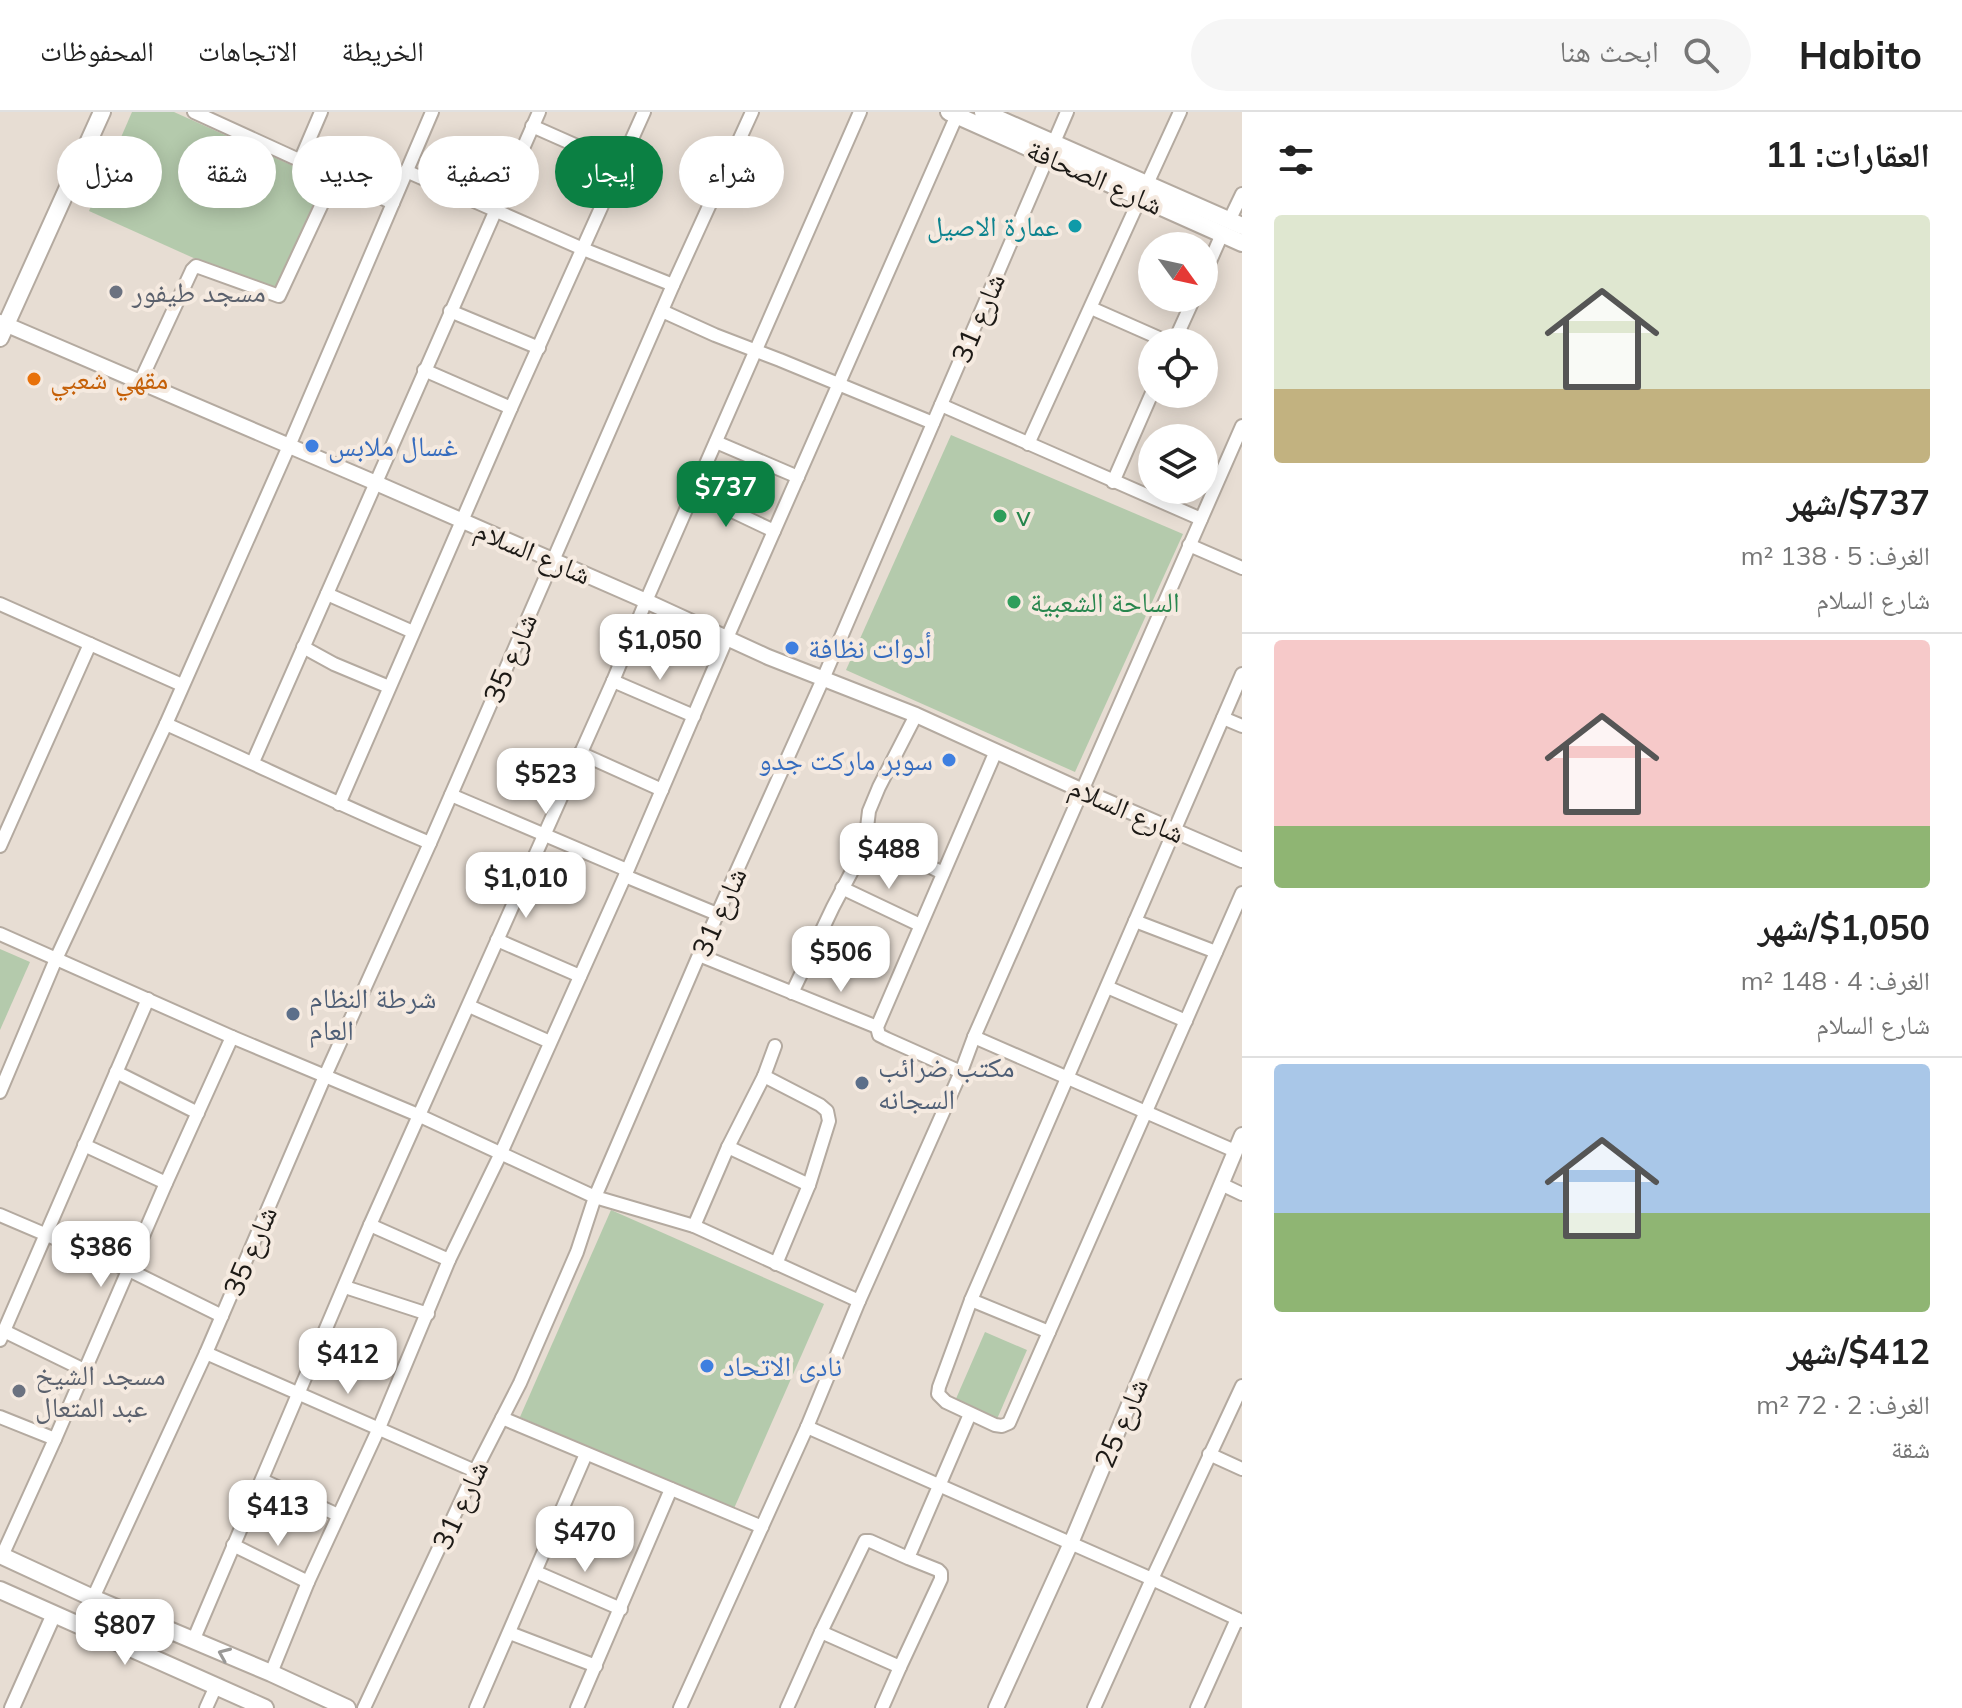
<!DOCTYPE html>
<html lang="ar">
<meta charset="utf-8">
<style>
body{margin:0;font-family:Mulish,"Noto Naskh Arabic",sans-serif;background:#f6f6f6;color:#222;direction:rtl;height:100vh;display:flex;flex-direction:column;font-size:30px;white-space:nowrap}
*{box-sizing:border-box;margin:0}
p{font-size:26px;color:#767676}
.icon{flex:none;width:44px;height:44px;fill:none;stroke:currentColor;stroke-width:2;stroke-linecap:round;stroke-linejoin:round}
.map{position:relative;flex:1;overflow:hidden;direction:ltr}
.sheet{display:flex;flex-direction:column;background:#fff;width:720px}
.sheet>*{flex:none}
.top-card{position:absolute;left:24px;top:24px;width:760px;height:72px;direction:rtl;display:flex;gap:16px}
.needle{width:52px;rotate:123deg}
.buttons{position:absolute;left:1138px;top:120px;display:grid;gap:16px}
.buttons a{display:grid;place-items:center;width:80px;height:80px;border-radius:50%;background:#fff;box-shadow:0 4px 20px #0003;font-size:40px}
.price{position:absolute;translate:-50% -68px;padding:0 18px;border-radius:16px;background:#fff;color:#222;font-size:26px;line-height:52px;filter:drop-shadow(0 2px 4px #0008)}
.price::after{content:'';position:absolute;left:50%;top:48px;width:24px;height:18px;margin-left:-12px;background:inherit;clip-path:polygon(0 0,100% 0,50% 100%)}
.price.current{background:#0b8043;color:#fff}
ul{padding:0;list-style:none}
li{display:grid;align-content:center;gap:16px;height:424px;padding:0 32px}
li+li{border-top:2px solid #e0e0e0}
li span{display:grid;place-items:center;height:248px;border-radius:8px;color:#555}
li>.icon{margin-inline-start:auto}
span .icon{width:144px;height:144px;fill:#fffc;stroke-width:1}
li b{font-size:34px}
h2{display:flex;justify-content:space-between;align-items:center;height:96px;padding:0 32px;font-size:34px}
.chip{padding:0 28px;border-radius:36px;background:#fff;box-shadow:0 4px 20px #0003;font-size:28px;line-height:72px}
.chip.current{background:#0b8043;color:#fff}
header{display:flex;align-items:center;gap:48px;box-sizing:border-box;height:112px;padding:0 40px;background:#fff;border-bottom:2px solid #e0e0e0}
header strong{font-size:38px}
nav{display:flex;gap:44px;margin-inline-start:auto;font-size:28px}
.search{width:560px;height:72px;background:#f6f6f6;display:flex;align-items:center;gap:20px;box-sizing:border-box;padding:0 28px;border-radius:44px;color:#767676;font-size:30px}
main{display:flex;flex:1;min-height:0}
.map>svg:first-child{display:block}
.green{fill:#b4caac}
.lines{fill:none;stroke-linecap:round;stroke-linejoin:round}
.minor-casing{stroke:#b4aaa0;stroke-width:16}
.tertiary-casing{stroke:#b4aaa0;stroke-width:18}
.secondary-casing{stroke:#b4aaa0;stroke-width:20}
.minor{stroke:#fff;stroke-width:12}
.tertiary{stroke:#fff;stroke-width:14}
.secondary{stroke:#fff;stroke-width:16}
.oneway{stroke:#999896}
.culture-dot{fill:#0f9aa8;stroke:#f5eae0;stroke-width:3}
.worship-dot{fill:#6b7280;stroke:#f5eae0;stroke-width:3}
.food-dot{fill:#e8710a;stroke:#f5eae0;stroke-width:3}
.shop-dot{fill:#3f7fe0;stroke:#f5eae0;stroke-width:3}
.leisure-dot{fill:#2e9e5b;stroke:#f5eae0;stroke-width:3}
.service-dot{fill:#5c6f8a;stroke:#f5eae0;stroke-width:3}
.labels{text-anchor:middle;stroke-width:8;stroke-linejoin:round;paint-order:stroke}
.street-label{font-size:28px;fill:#1d1a16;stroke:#f5eae0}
.culture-label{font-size:28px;fill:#0d838f;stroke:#f5eae0;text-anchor:end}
.worship-label{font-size:28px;fill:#5b616d;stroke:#f5eae0;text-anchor:start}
.food-label{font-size:28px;fill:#c56008;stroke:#f5eae0;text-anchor:start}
.shop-label{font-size:28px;fill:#366cbe;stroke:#f5eae0;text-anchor:start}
.leisure-label{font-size:28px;fill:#27864d;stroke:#f5eae0;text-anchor:start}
.service-label{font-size:28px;fill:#4e5e75;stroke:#f5eae0;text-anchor:start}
</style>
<header>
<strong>Habito</strong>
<div class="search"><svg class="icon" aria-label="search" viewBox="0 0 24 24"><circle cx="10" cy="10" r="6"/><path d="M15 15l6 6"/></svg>ابحث هنا</div>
<nav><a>الخريطة</a><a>الاتجاهات</a><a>المحفوظات</a></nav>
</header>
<main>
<section class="sheet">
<h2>العقارات: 11<svg class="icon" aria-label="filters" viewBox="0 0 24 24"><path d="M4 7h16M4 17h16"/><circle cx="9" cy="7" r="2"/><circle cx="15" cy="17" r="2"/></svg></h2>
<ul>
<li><span style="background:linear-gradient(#dfe7d0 70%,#c2b280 0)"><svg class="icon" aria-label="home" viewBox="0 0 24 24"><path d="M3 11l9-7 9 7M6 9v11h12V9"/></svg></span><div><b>$737/شهر</b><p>الغرف: 5 · 138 m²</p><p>شارع السلام</p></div></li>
<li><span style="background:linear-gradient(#f6c9c9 75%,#8fb573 0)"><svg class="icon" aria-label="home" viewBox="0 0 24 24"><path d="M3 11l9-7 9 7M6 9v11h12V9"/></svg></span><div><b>$1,050/شهر</b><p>الغرف: 4 · 148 m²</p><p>شارع السلام</p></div></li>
<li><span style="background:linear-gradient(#a9c7e8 60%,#8fb573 0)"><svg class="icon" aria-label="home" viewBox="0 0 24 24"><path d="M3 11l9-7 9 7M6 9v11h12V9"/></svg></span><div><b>$412/شهر</b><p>الغرف: 2 · 72 m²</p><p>شقة</p></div></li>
</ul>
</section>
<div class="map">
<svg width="1242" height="1596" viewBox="0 0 1242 1596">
<rect width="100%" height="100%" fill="#e7ddd3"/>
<!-- green -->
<g class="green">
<path d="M 132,0 L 174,0 L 329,70 L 278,184 L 89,99 Z"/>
<path d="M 951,323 L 1183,422 L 1075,660 L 846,558 Z"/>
<path d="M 0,837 L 30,850 L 0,918 Z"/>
<path d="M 611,1098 L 824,1192 L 732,1401 L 520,1305 Z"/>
<path d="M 985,1220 L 1027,1238 L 997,1307 L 955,1289 Z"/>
</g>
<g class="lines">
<defs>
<g id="minor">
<path d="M 194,0 L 393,91"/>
<path d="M 532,14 L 620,53"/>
<path d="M 300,49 L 321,0"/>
<path d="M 406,59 L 583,137 L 673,173"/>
<path d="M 1147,72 L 1180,0"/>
<path d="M 1229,109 L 1242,82"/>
<path d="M 1204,163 L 1222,122"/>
<path d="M 1091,196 L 1168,230"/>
<path d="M 450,199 L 539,236"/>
<path d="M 662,199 L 715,223 L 780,248 L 933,311"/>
<path d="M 1174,230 L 1194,186"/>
<path d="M 424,258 L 511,296"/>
<path d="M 140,270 L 192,158 L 196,154 L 279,184 L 335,64"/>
<path d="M 941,293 L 1201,407"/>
<path d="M 716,330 L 798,365"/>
<path d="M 1028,332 L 1141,84"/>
<path d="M 1113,370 L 1152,281"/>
<path d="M 694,381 L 774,419"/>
<path d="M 1189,433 L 1242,456"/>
<path d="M 327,482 L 413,520"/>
<path d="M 0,492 L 182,573"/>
<path d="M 303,535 L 334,552 L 389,575"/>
<path d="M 1242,562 L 971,1188 L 939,1275 L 938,1282 L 946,1290 L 995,1313 L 1002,1314 L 1009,1311 L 1242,781"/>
<path d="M 613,569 L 694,604"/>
<path d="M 1223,606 L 1242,614"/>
<path d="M 166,612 C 254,651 341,694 430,731"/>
<path d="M 580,641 L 662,678"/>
<path d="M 253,650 L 539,0"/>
<path d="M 451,683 L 627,758"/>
<path d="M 339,692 L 511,296 L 644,0"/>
<path d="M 866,724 L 943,761"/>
<path d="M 0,734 L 90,532"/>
<path d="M 625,764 L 717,802"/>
<path d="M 842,776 L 920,813"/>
<path d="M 1135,809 L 1216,840"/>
<path d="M 0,822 L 232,925 L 418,1003 L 595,1085 L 694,1114 L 859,1189"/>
<path d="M 497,828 L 580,864"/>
<path d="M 699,843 L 877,915"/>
<path d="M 1107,875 L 1186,909"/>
<path d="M 792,881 L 833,795 L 862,740 L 866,724 L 869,699 L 879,675 L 916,603"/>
<path d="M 469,894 L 550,930"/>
<path d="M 974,925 L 1235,1039"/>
<path d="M 116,960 L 198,1001"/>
<path d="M 961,960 L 887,927 L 879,923 L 877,915 L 996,639"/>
<path d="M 764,964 L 820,993 L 827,999 L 829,1009 L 809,1073 L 776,1152"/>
<path d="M 0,980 L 56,847 L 166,612 L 289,334 L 432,0"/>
<path d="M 84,1033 L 166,1071"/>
<path d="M 728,1035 L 809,1073"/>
<path d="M 1221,1072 L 1242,1082"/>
<path d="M 0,1103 L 129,1158 L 222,1204"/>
<path d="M 370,1113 L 449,1148"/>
<path d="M 694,1114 L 728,1035 L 764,964 L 775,934"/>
<path d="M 345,1175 L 428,1202"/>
<path d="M 971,1188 L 1049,1220"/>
<path d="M 4,1219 L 84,1258"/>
<path d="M 0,1228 L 148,887"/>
<path d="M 206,1241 L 475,1359"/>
<path d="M 0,1305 L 55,1327"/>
<path d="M 502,1306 L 762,1415"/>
<path d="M 807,1315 L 1152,1467 L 1242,1509"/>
<path d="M 1209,1342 L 1242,1357"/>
<path d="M 262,1368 L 338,1403"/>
<path d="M 233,1433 L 308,1470"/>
<path d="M 2,1444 L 55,1327 L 166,1071 L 232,925"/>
<path d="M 908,1446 L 870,1429 L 865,1429 L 821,1520 L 900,1555 L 941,1467 L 941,1461 L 938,1458 L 908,1446 L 970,1302"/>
<path d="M 536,1460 L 621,1497"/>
<path d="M 93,1486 L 206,1241 L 325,964 L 430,731 L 673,173 L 752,0"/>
<path d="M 510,1521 L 596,1554"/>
<path d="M 193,1529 L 370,1113 L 613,569 L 646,489 L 860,0"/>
<path d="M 271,1561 L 308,1470 L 379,1316 L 449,1148 L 501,1041 L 625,764 L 727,526 L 957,3"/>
<path d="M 206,1596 L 216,1574"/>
<path d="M 364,1596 L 475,1359 L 520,1271 L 577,1140 L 595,1085 L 699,843 L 823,567 L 1067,0"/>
<path d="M 476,1596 L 586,1342"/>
<path d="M 577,1596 L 671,1377"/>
<path d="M 680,1596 L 807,1315 L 859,1189 L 961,960 L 974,925 L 1242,314"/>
<path d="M 787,1596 L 821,1520"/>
<path d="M 882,1596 L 900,1555"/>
<path d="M 1094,1596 L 1152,1467 L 1242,1274"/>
<path d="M 1197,1596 L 1237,1507"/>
</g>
<g id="tertiary">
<path d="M 0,210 L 376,371 L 646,489 L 768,545 L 916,603 L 1083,679 L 1242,748"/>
<path d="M 12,1596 L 54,1502"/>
<path d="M 996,1596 L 1071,1431 L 1242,1023"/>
</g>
<g id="secondary">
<path d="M 949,0 L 1242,131"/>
<path d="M 983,0 L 1242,114"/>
<path d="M 0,226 L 102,0"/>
<path d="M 0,1443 L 93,1486 L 271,1561 L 347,1596"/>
<path d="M 0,1478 L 265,1596"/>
</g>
</defs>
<!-- minor casing -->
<use href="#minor" class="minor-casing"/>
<!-- tertiary casing -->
<use href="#tertiary" class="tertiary-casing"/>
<!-- secondary casing -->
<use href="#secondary" class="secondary-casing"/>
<!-- minor -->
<use href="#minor" class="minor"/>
<!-- tertiary -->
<use href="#tertiary" class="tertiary"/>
<!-- secondary -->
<use href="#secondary" class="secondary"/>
</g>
<!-- one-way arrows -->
<defs><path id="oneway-chevron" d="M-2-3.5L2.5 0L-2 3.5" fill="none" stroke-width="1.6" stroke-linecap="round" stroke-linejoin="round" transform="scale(2)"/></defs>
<use class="oneway" href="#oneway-chevron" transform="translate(224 1542) rotate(-157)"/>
<!-- markers -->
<circle class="culture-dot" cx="1075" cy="114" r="8"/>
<g class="worship-dot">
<circle cx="116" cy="180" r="8"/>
<circle cx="19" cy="1279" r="8"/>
</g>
<circle class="food-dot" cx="34" cy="267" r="8"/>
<g class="shop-dot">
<circle cx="312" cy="334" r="8"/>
<circle cx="792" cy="536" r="8"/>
<circle cx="949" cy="648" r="8"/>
<circle cx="707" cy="1254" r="8"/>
</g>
<g class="leisure-dot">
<circle cx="1000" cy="404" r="8"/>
<circle cx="1014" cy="490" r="8"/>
</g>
<g class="service-dot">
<circle cx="293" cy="902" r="8"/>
<circle cx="862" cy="971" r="8"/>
</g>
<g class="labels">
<!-- street labels -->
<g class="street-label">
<text transform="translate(1095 65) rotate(24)" y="10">شارع الصحافة</text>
<text transform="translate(978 206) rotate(-67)" y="10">شارع 31</text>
<text transform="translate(533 440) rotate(23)" y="10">شارع السلام</text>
<text transform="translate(510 546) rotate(-67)" y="10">شارع 35</text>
<text transform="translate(1127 698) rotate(24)" y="10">شارع السلام</text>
<text transform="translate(719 800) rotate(-66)" y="10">شارع 31</text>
<text transform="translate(250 1139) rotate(-67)" y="10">شارع 35</text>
<text transform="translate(1121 1311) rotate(-67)" y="10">شارع 25</text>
<text transform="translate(460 1393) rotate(-65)" y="10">شارع 31</text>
</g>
<!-- culture labels -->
<g class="culture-label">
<text x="1059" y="124">عمارة الاصيل</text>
</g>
<!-- worship labels -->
<g class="worship-label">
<text x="132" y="190">مسجد طيفور</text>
<text x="35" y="1273">مسجد الشيخ<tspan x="35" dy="32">عبد المتعال</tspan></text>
</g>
<!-- food labels -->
<g class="food-label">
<text x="50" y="277">مقهي شعبي</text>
</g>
<!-- shop labels -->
<g class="shop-label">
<text x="328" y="344">غسال ملابس</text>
<text x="808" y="546">أدوات نظافة</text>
<text x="933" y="658" text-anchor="end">سوبر ماركت جدو</text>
<text x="723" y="1264">نادى الاتحاد</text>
</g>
<!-- leisure labels -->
<g class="leisure-label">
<text x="1016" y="414">v</text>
<text x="1030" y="500">الساحة الشعبية</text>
</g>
<!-- service labels -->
<g class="service-label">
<text x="309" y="896">شرطة النظام<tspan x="309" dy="32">العام</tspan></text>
<text x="878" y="965">مكتب ضرائب<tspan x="878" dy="32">السجانه</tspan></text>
</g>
</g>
</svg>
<div class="buttons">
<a><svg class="needle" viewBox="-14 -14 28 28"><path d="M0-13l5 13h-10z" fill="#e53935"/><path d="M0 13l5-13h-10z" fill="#767676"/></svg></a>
<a><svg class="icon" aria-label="locate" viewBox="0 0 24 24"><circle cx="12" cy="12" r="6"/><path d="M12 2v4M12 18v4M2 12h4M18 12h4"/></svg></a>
<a><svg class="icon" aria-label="layers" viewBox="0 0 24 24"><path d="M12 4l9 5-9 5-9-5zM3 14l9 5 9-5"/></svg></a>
</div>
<b class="price current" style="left:726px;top:417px">$737</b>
<b class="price" style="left:660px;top:570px">$1,050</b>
<b class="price" style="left:546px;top:704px">$523</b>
<b class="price" style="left:889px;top:779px">$488</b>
<b class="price" style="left:526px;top:808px">$1,010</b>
<b class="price" style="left:841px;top:882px">$506</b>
<b class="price" style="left:101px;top:1177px">$386</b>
<b class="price" style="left:348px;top:1284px">$412</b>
<b class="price" style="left:278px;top:1436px">$413</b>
<b class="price" style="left:585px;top:1462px">$470</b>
<b class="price" style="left:125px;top:1555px">$807</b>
<div class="top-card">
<a class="chip">شراء</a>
<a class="chip current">إيجار</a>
<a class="chip">تصفية</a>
<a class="chip">جديد</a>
<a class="chip">شقة</a>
<a class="chip">منزل</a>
</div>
</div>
</main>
